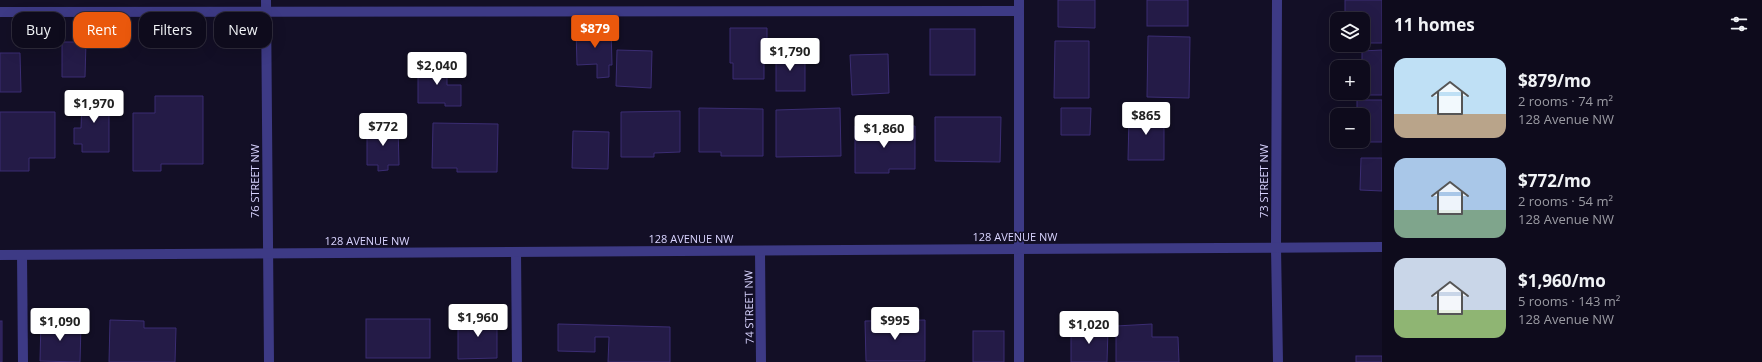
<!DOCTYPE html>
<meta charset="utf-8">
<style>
body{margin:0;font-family:"Open Sans",sans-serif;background:#171425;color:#f1f3f6;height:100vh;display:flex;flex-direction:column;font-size:15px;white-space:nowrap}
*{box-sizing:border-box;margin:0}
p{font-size:13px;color:#9b9ba3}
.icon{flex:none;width:22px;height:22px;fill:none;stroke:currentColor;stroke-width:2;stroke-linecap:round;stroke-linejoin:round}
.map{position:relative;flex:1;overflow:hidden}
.sheet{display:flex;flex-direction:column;background:#0e0b1c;width:380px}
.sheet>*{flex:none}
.top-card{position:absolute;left:12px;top:12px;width:380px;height:36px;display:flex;gap:8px}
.buttons{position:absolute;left:1330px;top:12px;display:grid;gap:8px}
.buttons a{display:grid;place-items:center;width:40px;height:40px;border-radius:8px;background:#0e0b1c;box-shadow:0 4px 16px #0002,0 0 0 1px #2e2b3b;font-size:20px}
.price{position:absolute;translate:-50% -34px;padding:0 9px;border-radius:4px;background:#fff;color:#222;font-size:13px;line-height:26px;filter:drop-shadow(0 1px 2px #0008)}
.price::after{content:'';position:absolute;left:50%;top:24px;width:12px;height:9px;margin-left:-6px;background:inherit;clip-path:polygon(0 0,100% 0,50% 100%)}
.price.on{background:#ea580c;color:#fff}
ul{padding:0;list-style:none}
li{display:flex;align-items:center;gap:12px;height:100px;padding:0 12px}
li span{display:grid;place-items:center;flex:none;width:112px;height:80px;border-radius:12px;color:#555}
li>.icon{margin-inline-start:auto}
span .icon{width:48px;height:48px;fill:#fffc;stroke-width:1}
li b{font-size:17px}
h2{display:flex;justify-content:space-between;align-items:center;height:48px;padding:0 12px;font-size:17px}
.tag{padding:0 14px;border-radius:12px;background:#0e0b1c;box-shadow:0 4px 16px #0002,0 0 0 1px #2e2b3b;font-size:14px;line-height:36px}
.tag.on{background:#ea580c;color:#fff}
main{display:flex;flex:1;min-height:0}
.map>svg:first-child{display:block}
.building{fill:#241b47;stroke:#3b2d73}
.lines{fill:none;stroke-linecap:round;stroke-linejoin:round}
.service{stroke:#3d3a85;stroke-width:10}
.minor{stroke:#3d3a85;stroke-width:10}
.labels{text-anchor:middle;stroke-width:3;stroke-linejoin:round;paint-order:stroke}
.street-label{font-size:11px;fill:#d9d4ff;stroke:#130f26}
</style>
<main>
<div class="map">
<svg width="1382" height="362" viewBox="0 0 1382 362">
<rect width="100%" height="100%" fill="#130f26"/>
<!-- building -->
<g class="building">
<path d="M 1058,0 L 1095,0 L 1095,28 L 1058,27 Z"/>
<rect x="1147" y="0" width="41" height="26"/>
<path d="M 1345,0 L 1382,0 L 1382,43 L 1363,43 L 1363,19 L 1345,19 Z"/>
<path d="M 611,28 L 612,65 L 609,65 L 609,77 L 597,78 L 597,64 L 577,65 L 576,29 Z"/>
<path d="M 730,28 L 767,28 L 767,63 L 764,63 L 764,79 L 733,79 L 733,63 L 730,63 Z"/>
<rect x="930" y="29" width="45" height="46"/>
<path d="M 1148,36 L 1190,37 L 1189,98 L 1147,97 Z"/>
<path d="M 1055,41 L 1089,41 L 1089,98 L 1054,98 Z"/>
<path d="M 62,42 L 86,42 L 85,77 L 62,77 Z"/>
<path d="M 617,50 L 652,51 L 651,88 L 616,86 Z"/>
<path d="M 1382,50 L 1382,95 L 1349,95 L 1349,93 L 1363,93 L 1363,67 L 1348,66 L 1362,66 L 1362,51 Z"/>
<path d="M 0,53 L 20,53 L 21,92 L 0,92 Z"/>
<rect x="776" y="54" width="29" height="37"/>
<path d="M 888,54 L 889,93 L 852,95 L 850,55 Z"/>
<path d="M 418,63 L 447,63 L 447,85 L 461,85 L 461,106 L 445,106 L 445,103 L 418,103 Z"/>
<path d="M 86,93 L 107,93 L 107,103 L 109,103 L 109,152 L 82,152 L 82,144 L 74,144 L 74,128 L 81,128 L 82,102 L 86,102 Z"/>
<path d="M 155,96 L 203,96 L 203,164 L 161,164 L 161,171 L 133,171 L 133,113 L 155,113 Z"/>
<path d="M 1357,100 L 1382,100 L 1382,142 L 1353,142 L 1363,141 L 1363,115 L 1357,115 Z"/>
<path d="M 1137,106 L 1154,106 L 1154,117 L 1164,117 L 1164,160 L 1128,160 L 1129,117 L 1137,117 Z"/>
<path d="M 699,108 L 763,109 L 763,156 L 721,156 L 721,152 L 699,152 Z"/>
<path d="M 840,108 L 841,156 L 776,157 L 776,110 Z"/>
<path d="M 1061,108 L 1091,108 L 1090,135 L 1061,135 Z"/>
<path d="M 680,111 L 680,152 L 654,153 L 654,157 L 621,157 L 621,112 Z"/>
<path d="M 0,112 L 55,112 L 55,158 L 29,158 L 29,171 L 0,171 Z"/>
<path d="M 935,117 L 1001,117 L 1000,162 L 935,161 Z"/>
<path d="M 433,123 L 498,124 L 497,172 L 457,172 L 457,168 L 432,168 Z"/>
<path d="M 367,126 L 398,126 L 399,165 L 388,165 L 388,170 L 378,171 L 378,165 L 367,165 Z"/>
<path d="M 855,126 L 915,126 L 915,169 L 889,169 L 889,173 L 855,173 Z"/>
<path d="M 573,131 L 609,132 L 608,169 L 572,168 Z"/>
<path d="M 1361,158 L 1382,158 L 1382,191 L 1360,190 Z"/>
<path d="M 497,318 L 497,358 L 458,359 L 458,319 Z"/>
<rect x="366" y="319" width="64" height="39"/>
<path d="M 41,320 L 61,321 L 61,324 L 81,325 L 80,362 L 40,361 Z"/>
<path d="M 110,320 L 144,321 L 144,328 L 176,328 L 175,362 L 109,362 Z"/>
<path d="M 925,320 L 925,361 L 866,361 L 865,321 Z"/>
<rect x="0" y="321" width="2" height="41"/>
<path d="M 558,324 L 670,327 L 670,362 L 608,362 L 609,337 L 595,337 L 595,352 L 558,351 Z"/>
<path d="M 1152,324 L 1152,337 L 1178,337 L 1179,362 L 1116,362 L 1116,326 Z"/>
<path d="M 1071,327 L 1092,327 L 1092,330 L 1108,330 L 1107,362 L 1071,362 Z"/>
<rect x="973" y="331" width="31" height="31"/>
<rect x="1356" y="356" width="26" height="6"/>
</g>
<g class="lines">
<!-- service -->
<g class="service">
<path d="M 1019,0 L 1019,362"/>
<path d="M 0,12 L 1019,11"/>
<path d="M 516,252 L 517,362"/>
<path d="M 22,255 L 23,362"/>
</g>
<!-- minor -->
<g class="minor">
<path d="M 266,0 L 269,362"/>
<path d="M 1277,0 L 1276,248 L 1278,362"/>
<path d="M 760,251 L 761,362"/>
<path d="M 0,255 L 1382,247"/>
</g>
</g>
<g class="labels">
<!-- street labels -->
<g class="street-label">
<text transform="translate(255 181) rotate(-90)" y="4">76 STREET NW</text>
<text transform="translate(1264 181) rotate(-90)" y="4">73 STREET NW</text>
<text x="1015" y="241">128 AVENUE NW</text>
<text x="691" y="243">128 AVENUE NW</text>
<text x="367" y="245">128 AVENUE NW</text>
<text transform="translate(749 307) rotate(-91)" y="4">74 STREET NW</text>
</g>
</g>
</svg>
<div class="buttons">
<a><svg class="icon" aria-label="layers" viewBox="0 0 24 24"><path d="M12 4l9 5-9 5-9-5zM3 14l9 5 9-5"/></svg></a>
<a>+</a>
<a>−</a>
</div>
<b class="price on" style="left:595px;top:49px">$879</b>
<b class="price" style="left:790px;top:72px">$1,790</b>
<b class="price" style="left:437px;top:86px">$2,040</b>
<b class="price" style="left:94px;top:124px">$1,970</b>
<b class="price" style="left:1146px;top:136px">$865</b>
<b class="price" style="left:383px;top:147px">$772</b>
<b class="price" style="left:884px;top:149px">$1,860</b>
<b class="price" style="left:478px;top:338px">$1,960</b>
<b class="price" style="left:895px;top:341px">$995</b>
<b class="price" style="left:60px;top:342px">$1,090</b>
<b class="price" style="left:1089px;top:345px">$1,020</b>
<div class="top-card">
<a class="tag">Buy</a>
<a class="tag on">Rent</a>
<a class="tag">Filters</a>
<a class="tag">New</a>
</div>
</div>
<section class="sheet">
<h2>11 homes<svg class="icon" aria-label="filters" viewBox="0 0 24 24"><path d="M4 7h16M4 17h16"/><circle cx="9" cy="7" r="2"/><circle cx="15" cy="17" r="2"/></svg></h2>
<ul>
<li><span style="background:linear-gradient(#bfe0f5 70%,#b9a48a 0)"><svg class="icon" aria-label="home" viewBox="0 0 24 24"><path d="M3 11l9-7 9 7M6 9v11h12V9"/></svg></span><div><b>$879/mo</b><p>2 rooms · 74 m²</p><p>128 Avenue NW</p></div></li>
<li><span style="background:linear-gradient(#a9c7e8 65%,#7fa58c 0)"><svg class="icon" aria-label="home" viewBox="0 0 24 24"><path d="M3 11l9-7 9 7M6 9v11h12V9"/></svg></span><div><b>$772/mo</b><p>2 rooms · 54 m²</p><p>128 Avenue NW</p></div></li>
<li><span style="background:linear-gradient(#c9d6e8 65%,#8fb573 0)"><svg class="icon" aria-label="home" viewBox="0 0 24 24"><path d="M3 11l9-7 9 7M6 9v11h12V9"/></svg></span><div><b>$1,960/mo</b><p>5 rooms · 143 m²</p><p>128 Avenue NW</p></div></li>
</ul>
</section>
</main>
